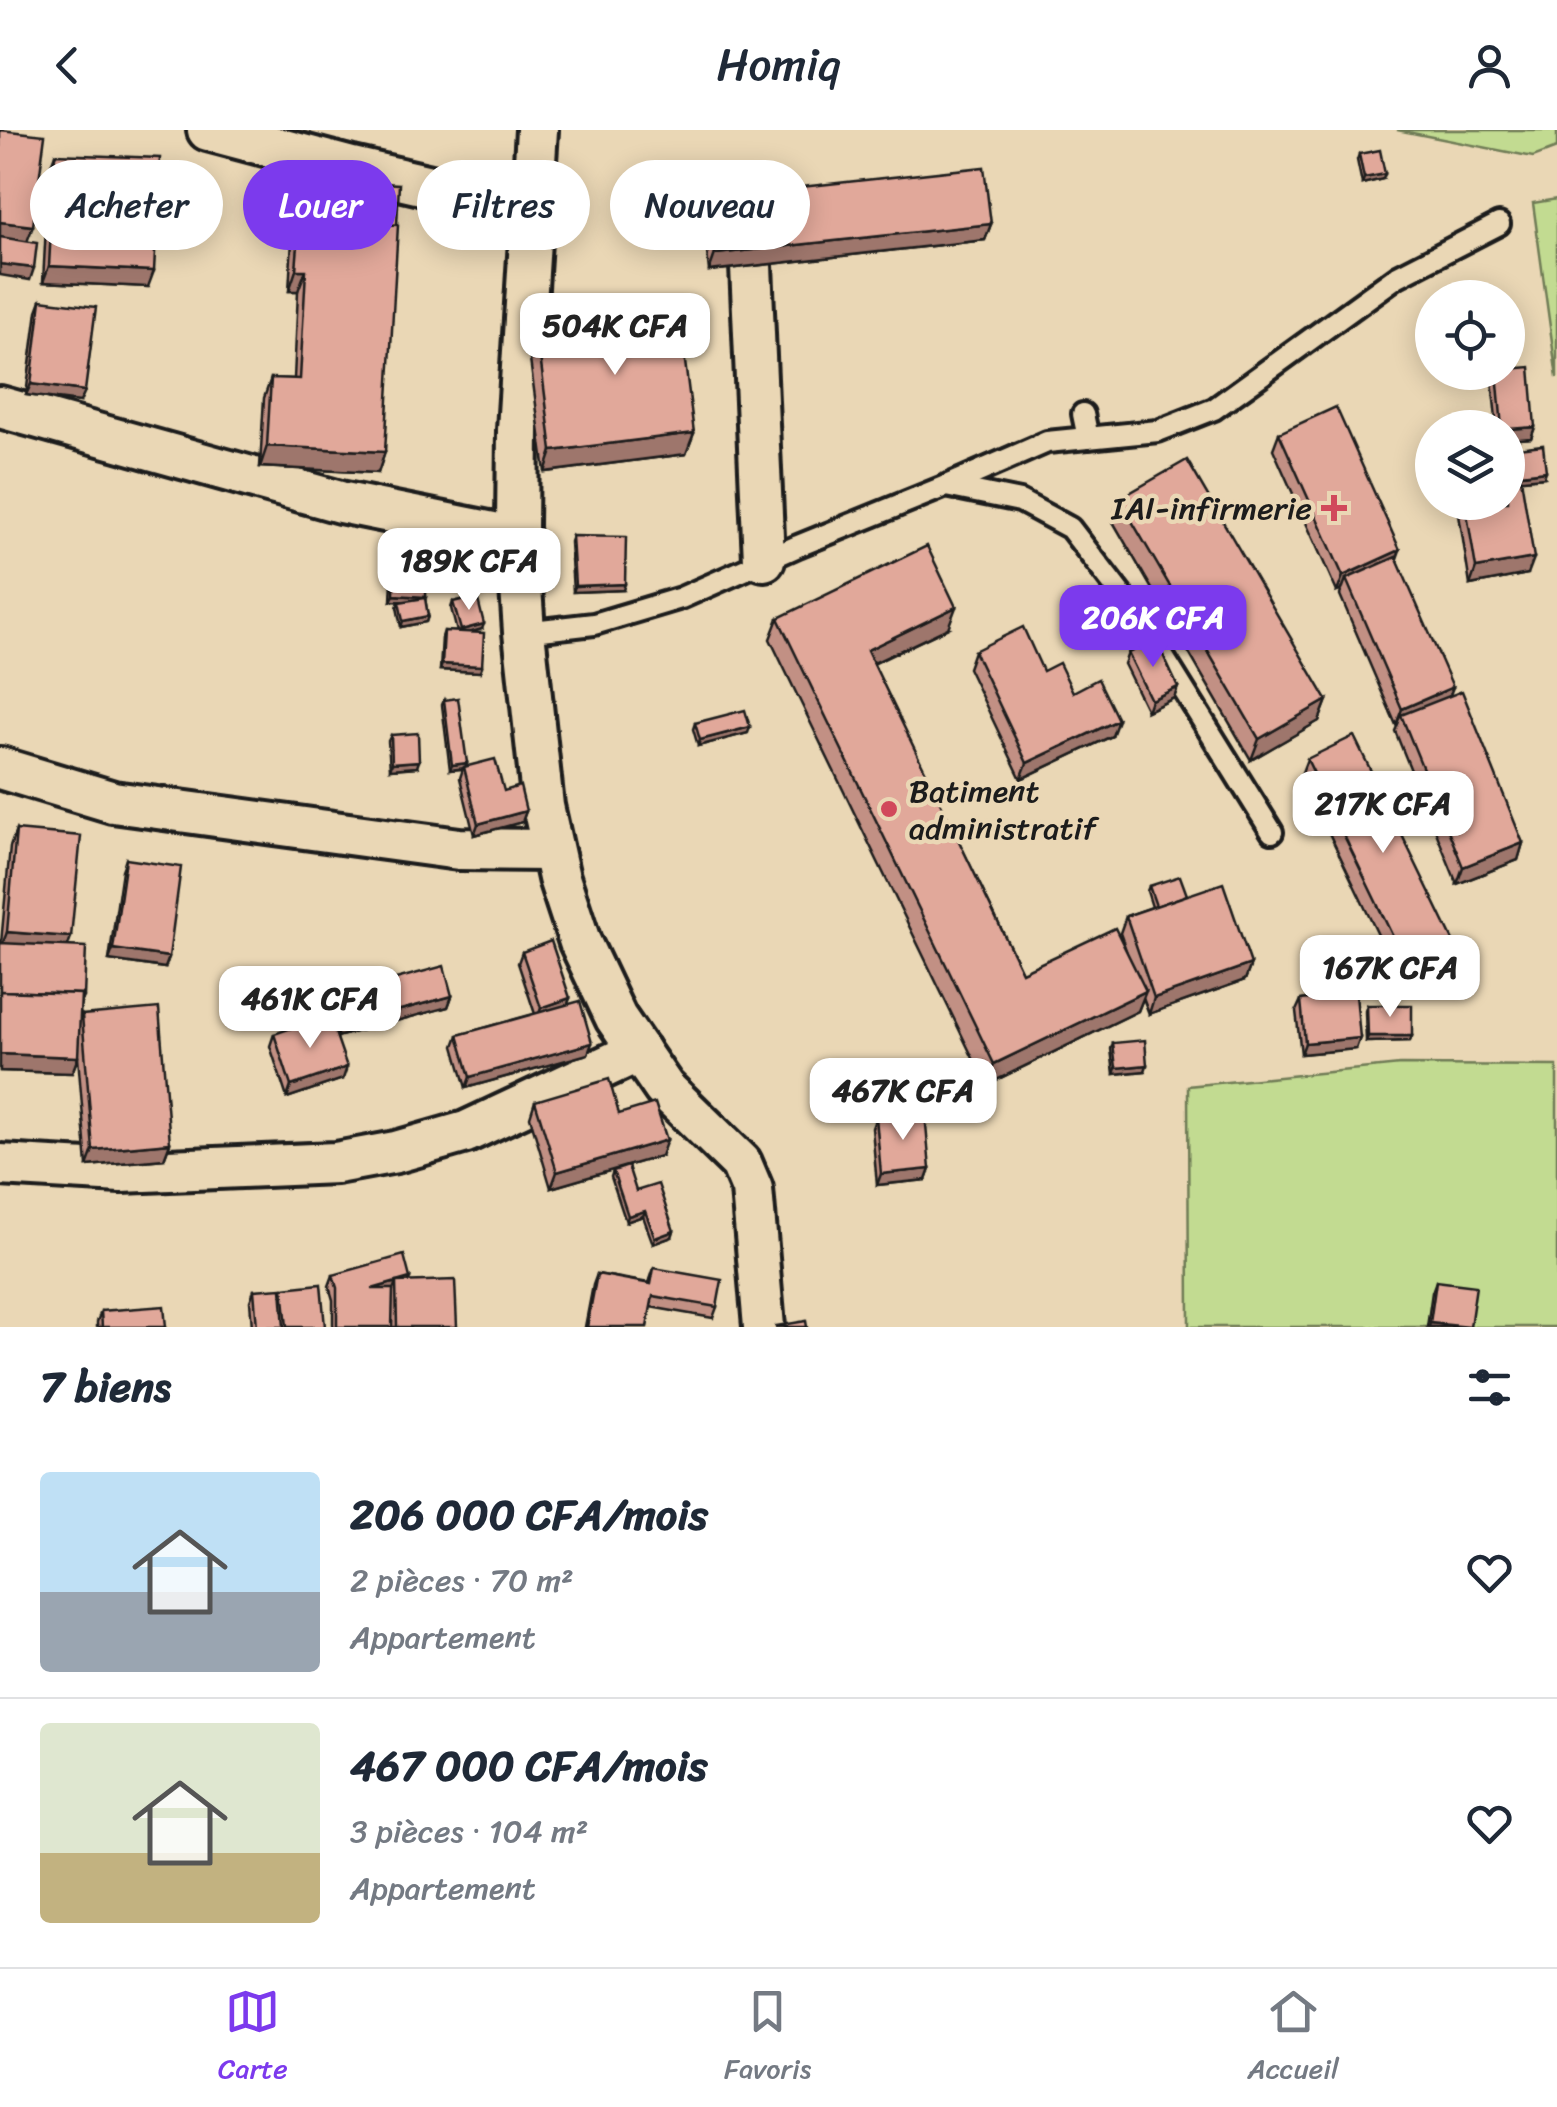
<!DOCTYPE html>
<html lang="fr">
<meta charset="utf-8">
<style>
body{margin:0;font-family:Sriracha,sans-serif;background:#f2f2f3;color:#1f2937;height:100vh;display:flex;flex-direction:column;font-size:38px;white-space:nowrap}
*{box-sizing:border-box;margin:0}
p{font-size:32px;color:#747a83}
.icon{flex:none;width:55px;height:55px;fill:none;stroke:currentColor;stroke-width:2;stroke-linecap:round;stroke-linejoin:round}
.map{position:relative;height:1197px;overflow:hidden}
.side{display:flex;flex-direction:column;background:#fff;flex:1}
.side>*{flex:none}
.banner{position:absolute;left:30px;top:30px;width:1000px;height:90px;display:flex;gap:20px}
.tools{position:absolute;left:1415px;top:150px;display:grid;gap:20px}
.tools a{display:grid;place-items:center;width:110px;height:110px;border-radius:50%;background:#fff;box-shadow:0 5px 25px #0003;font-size:50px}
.price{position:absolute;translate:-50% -85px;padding:0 22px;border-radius:20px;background:#fff;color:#222;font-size:32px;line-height:65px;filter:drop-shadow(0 2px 5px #0008)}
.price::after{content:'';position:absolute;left:50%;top:60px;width:30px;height:22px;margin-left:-15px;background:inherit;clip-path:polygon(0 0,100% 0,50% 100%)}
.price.on{background:#7c3aed;color:#fff}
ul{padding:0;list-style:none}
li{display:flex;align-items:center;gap:30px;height:250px;padding:0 40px}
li+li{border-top:2px solid #e0e1e3}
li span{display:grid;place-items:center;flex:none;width:280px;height:200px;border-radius:10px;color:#555}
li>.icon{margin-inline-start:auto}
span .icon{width:120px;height:120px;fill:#fffc;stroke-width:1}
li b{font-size:42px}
h2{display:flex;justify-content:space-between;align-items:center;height:120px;padding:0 40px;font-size:42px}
.pill{padding:0 35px;border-radius:45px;background:#fff;box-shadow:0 5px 25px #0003;font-size:35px;line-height:90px}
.pill.on{background:#7c3aed;color:#fff}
header{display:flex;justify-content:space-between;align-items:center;height:130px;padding:0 40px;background:#fff;font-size:45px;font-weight:600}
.tabs{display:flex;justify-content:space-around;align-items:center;height:140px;border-top:2px solid #e0e1e3;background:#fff;font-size:28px;color:#747a83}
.tabs a{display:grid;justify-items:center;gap:5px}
.tabs .on{color:#7c3aed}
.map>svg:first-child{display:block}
.green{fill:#c2db91;stroke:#6f7c56;stroke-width:2.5}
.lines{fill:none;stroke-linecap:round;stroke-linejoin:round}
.lane-casing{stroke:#1c1c1c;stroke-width:28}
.street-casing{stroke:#1c1c1c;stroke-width:48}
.lane{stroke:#ead7b5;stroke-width:20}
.street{stroke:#ead7b5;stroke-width:40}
.wall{fill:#c29084;stroke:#1c1c1c;stroke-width:2.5}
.shaded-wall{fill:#9e766c;stroke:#1c1c1c;stroke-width:2.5}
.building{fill:#e1a89a;stroke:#1c1c1c;stroke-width:2.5}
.poi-dot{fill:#d1495b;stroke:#ead7b5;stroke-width:4}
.labels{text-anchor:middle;stroke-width:9;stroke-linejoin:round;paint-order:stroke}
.poi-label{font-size:32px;fill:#1c1c1c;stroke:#ead7b5;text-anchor:end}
</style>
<header><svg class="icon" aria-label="back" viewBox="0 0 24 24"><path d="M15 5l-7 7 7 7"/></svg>Homiq<svg class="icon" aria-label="person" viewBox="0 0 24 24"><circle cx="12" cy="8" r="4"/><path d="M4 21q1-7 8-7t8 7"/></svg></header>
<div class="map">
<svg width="1557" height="1197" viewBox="0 0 1557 1197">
<rect width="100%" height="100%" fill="#ead7b5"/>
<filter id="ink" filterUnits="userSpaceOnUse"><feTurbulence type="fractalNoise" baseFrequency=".01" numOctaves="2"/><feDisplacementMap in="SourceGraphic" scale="20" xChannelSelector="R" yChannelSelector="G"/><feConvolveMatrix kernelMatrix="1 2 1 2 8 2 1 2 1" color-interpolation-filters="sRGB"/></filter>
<g filter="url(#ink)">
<!-- green -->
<g class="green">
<path d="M 1397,0 L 1557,0 L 1557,18 L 1533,27 Z"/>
<path d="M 1557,69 L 1557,248 L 1533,73 Z"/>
<path d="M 1400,935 L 1557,936 L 1557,1197 L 1189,1197 L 1188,956 Z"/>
</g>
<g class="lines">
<defs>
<g id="lane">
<path d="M 1083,284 L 1088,308"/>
<path d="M 946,356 L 1047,312 L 1158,301 L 1214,279 L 1398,146 L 1499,94"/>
<path d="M 524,502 L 594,494 L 681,468 L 798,416 L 946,356 L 1020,371 L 1070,398 L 1139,488 L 1272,702"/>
</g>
<g id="street">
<path d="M 208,0 L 352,38 L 530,79"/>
<path d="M 537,0 L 518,300 L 517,397 L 524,502 L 543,676 L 559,748 L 580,812 L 616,888 L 664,958 L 741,1033 L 752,1059 L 764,1197"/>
<path d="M 751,136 L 764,430"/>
<path d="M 0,277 L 340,372 L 518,408"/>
<path d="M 0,638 L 113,672 L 459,719 L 551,720"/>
<path d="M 0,1035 L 121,1042 L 336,1033 L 396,1022 L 466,1002 L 639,921"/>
</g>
</defs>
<!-- lane casing -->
<use href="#lane" class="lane-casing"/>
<!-- street casing -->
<use href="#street" class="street-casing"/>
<!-- lane -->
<use href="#lane" class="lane"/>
<!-- street -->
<use href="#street" class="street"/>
</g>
<!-- wall -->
<g class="wall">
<path d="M 55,24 L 148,157 L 43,152 L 49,40 Z"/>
<path d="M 1359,24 L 1383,49 L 1362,54 L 1357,30 Z"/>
<path d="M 298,48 L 385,322 L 378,343 L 260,337 L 264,268 L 271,248 L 294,249 L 298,161 L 289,161 L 292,110 L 294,106 L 291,106 L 294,59 Z"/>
<path d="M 709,67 L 991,94 L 985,110 L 709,141 L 703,84 Z"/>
<path d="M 41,170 L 80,272 L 26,265 L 37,181 Z"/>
<path d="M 536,194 L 694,303 L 686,324 L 545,342 L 528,215 Z"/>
<path d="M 1495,242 L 1508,242 L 1535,297 L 1531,308 L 1508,310 L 1508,298 L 1497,298 L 1492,251 Z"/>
<path d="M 1279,303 L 1397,430 L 1450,565 L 1523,713 L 1518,730 L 1457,754 L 1395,601 L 1398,594 L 1396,595 L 1340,465 L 1342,460 L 1337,462 L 1273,319 Z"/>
<path d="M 1508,319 L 1544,347 L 1521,349 L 1528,444 L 1470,455 L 1457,372 L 1508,372 Z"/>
<path d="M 1119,369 L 1327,570 L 1319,591 L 1251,630 L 1112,390 Z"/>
<path d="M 572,406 L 623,460 L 573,462 L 570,412 Z"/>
<path d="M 395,425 L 425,468 L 428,486 L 426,492 L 401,497 L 397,477 L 399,472 L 401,471 L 391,471 L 393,431 Z"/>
<path d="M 453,472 L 482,499 L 471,502 L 480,542 L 440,540 L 442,507 L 444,501 L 457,502 L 451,478 Z"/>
<path d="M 778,488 L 948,498 L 873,534 L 1022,842 L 1126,820 L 1120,803 L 1126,786 L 1152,777 L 1147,761 L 1149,756 L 1187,765 L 1251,834 L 1245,850 L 1149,884 L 1143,868 L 1138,881 L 986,955 L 770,509 Z"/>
<path d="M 974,521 L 1043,541 L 1073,562 L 1112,606 L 1021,649 L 968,538 Z"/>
<path d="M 1128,523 L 1178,557 L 1174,568 L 1147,581 L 1124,534 Z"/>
<path d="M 444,570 L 467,633 L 465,636 L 504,661 L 526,681 L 522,692 L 474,705 L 460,648 L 463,639 L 450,640 L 442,575 Z"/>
<path d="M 695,593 L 748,603 L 698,616 L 693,599 Z"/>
<path d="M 391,605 L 417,637 L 390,639 L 388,611 Z"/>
<path d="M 1307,629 L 1459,823 L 1454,839 L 1406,863 L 1301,645 Z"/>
<path d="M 16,700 L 68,816 L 84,867 L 80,876 L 80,890 L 82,885 L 170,1013 L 164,1029 L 87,1036 L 78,927 L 72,943 L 0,941 L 0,813 L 1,813 L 10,717 Z"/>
<path d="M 126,729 L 169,827 L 165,838 L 109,830 L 122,740 Z"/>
<path d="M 522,822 L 570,868 L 567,875 L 588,924 L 466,958 L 454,916 L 458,905 L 535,884 L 518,833 Z"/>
<path d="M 1327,856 L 1356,919 L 1301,924 L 1296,881 L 1301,870 L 1323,867 Z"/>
<path d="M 333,866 L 452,866 L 448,877 L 337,907 L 343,949 L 287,968 L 270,916 L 274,904 L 336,906 L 329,877 Z"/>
<path d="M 1367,875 L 1412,906 L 1410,911 L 1366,912 L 1365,881 Z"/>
<path d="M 1113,913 L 1145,941 L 1114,944 L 1111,919 Z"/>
<path d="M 535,971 L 619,984 L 661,1026 L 551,1058 L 530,987 Z"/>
<path d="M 876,987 L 930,1039 L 926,1050 L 877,1055 L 872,998 Z"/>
<path d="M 613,1041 L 636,1061 L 672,1107 L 653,1114 L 643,1086 L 626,1092 L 611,1047 Z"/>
<path d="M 654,1138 L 717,1177 L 713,1188 L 650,1177 L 647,1197 L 585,1197 L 593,1155 L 597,1144 L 649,1153 Z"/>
<path d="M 333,1145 L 409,1152 L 457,1197 L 333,1197 L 333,1170 L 329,1156 Z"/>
<path d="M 1436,1151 L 1470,1197 L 1427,1197 L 1432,1162 Z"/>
<path d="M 283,1158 L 325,1197 L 252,1197 L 250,1171 L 254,1160 L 281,1162 Z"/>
<path d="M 101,1181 L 166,1197 L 97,1197 L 97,1192 Z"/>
</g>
<!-- shaded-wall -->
<g class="shaded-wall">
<path d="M 1385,44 L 1383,49 L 1362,54 L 1364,48 Z"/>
<path d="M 0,92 L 33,96 L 27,112 L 0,109 Z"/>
<path d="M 991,94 L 985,110 L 709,141 L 715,124 Z"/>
<path d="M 0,134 L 34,138 L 30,150 L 0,145 Z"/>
<path d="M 49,136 L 154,141 L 148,157 L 43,152 Z"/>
<path d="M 296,140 L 306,140 L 298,161 L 289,161 Z"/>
<path d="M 31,254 L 85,261 L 80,272 L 26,265 Z"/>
<path d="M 1535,297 L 1531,308 L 1508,310 L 1508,299 Z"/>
<path d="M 694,303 L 686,324 L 545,342 L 552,321 Z"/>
<path d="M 267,316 L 385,322 L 378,343 L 260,337 Z"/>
<path d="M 1546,341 L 1544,347 L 1513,350 L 1515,345 Z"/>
<path d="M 1400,420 L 1394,437 L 1346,449 L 1342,460 L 1337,462 L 1343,446 Z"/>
<path d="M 1534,428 L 1528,444 L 1470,455 L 1476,438 Z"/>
<path d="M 625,454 L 623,460 L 573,462 L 575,456 Z"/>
<path d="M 394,465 L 426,467 L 424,472 L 391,471 Z"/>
<path d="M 956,477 L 948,498 L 859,540 L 867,520 Z"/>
<path d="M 428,486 L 426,492 L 401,497 L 403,491 Z"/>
<path d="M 484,494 L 482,499 L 458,506 L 461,500 Z"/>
<path d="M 442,534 L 482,536 L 480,542 L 440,540 Z"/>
<path d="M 1178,557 L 1174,568 L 1147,581 L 1151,570 Z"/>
<path d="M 1453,557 L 1447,573 L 1401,585 L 1396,595 L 1402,579 Z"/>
<path d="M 1327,570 L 1319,591 L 1251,630 L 1259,609 Z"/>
<path d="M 1118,590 L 1112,606 L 1021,649 L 1027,633 Z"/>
<path d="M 750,597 L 748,603 L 698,616 L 700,610 Z"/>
<path d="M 419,631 L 417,637 L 390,639 L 392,633 Z"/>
<path d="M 467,633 L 465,638 L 450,640 L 452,635 Z"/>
<path d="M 526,681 L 522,692 L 474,705 L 478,694 Z"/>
<path d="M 1523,713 L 1518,730 L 1457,754 L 1463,737 Z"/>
<path d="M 7,802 L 71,807 L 65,824 L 1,818 Z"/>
<path d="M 113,819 L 169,827 L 165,838 L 109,830 Z"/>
<path d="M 1459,823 L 1454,839 L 1406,863 L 1412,846 Z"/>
<path d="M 1251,834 L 1245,850 L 1149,884 L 1154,868 Z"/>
<path d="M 1146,861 L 1138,881 L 986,955 L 994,934 Z"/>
<path d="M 452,866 L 448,877 L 337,907 L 341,896 Z"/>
<path d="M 570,868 L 566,879 L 537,889 L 541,878 Z"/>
<path d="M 1368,906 L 1412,906 L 1410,911 L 1366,912 Z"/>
<path d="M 1360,908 L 1356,919 L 1301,924 L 1305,913 Z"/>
<path d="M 592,913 L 588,924 L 466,958 L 470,947 Z"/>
<path d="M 0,924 L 78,927 L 72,943 L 0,941 Z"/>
<path d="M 1147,935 L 1145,941 L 1114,944 L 1116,938 Z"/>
<path d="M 347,937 L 343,949 L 287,968 L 291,956 Z"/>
<path d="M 667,1010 L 661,1026 L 551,1058 L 557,1042 Z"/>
<path d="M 170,1013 L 164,1029 L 87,1036 L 93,1020 Z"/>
<path d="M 930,1039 L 926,1050 L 877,1055 L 881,1044 Z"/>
<path d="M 645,1081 L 643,1086 L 626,1092 L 628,1086 Z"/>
<path d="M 674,1101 L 672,1107 L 653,1114 L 655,1108 Z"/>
<path d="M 410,1148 L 406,1159 L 396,1152 L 392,1163 L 372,1159 Z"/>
<path d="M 1430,1193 L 1465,1197 L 1429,1197 Z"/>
</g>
<!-- building -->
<g class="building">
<path d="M 0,0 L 45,5 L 33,96 L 0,92 Z"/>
<path d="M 1380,20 L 1385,44 L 1364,48 L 1359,24 Z"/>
<path d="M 55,24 L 160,28 L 154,141 L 49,136 Z"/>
<path d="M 984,37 L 991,94 L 715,124 L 709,67 Z"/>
<path d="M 298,48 L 399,54 L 397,95 L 300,90 L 298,95 L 295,94 Z"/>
<path d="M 300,90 L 398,95 L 385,322 L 267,316 L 271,248 L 300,249 L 306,140 L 296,140 Z"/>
<path d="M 0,107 L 37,113 L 34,138 L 0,134 Z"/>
<path d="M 41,170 L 96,177 L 85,261 L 31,254 Z"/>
<path d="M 678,176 L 694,303 L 552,321 L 536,194 Z"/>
<path d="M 1530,237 L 1535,297 L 1508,299 L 1508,298 L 1502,298 L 1497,242 L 1508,242 L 1508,239 Z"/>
<path d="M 1336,277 L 1400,420 L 1343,446 L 1279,303 Z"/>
<path d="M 1543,315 L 1546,341 L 1520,344 L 1517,324 L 1508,325 L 1508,319 Z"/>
<path d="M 1517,324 L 1534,428 L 1476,438 L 1465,372 L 1508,372 L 1508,325 Z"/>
<path d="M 1187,330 L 1327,570 L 1259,609 L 1119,369 Z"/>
<path d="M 572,406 L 626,407 L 625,454 L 575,456 Z"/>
<path d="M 927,416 L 956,477 L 867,520 L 1022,842 L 1115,798 L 1146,861 L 994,934 L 778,488 Z"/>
<path d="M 395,425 L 427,427 L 426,467 L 394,465 Z"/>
<path d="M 1396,427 L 1453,557 L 1402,579 L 1346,449 Z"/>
<path d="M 477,466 L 484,494 L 461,500 L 453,472 Z"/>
<path d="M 425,468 L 428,486 L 403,491 L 399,472 Z"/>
<path d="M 1023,497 L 1043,541 L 1059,533 L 1073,562 L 1098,549 L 1118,590 L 1027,633 L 974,521 Z"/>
<path d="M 444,501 L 484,503 L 482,536 L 442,534 Z"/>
<path d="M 1156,510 L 1178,557 L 1151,570 L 1128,523 Z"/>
<path d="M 1462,561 L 1523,713 L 1463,737 L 1401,585 Z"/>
<path d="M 458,568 L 467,633 L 452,635 L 444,570 Z"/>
<path d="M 745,580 L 750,597 L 700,610 L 695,593 Z"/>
<path d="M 418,603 L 419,631 L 392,633 L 391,605 Z"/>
<path d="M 1354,606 L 1459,823 L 1412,846 L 1307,629 Z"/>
<path d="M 495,629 L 504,661 L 520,656 L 526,681 L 478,694 L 464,637 Z"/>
<path d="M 16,700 L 81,706 L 71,807 L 7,802 Z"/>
<path d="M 126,729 L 181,737 L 169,827 L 113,819 Z"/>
<path d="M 1180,746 L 1187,765 L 1156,776 L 1149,756 Z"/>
<path d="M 1223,753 L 1251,834 L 1154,868 L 1126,786 Z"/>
<path d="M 551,811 L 570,868 L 541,878 L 522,822 Z"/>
<path d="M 0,813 L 86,817 L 84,867 L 81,867 L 81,864 L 0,861 Z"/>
<path d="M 444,836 L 452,866 L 341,896 L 333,866 Z"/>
<path d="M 1355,853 L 1360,908 L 1305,913 L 1301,870 L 1328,867 L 1327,856 Z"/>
<path d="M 0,861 L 81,864 L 78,927 L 0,924 Z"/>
<path d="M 580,871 L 592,913 L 470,947 L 458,905 Z"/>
<path d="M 1367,875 L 1412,875 L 1412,906 L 1368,906 Z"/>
<path d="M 159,878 L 170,1013 L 93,1020 L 82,885 Z"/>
<path d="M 329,885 L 347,937 L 291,956 L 274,904 Z"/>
<path d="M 1145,910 L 1147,935 L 1116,938 L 1113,913 Z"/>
<path d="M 609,949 L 619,984 L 655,973 L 667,1010 L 557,1042 L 535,971 Z"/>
<path d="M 925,983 L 930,1039 L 881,1044 L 876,987 Z"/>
<path d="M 628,1036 L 636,1061 L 658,1054 L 674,1101 L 655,1108 L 645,1081 L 628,1086 L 613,1041 Z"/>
<path d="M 404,1125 L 410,1148 L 372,1159 L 393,1159 L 392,1197 L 337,1197 L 337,1158 L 333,1145 Z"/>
<path d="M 654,1138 L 722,1150 L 717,1177 L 653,1166 L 647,1197 L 587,1197 L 597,1144 L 651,1154 Z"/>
<path d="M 455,1150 L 457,1197 L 397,1197 L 396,1152 Z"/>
<path d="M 1436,1151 L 1476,1156 L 1470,1197 L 1430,1193 Z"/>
<path d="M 321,1154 L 325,1197 L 287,1197 L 283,1158 Z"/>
<path d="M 281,1158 L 284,1197 L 257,1197 L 254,1160 Z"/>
<path d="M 164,1176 L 166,1197 L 102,1197 L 101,1181 Z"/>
<path d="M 806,1191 L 807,1197 L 776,1197 L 776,1196 Z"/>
</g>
</g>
<!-- markers -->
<g class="poi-dot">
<path d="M1329 363h10v10h10v10h-10v10h-10v-10h-10v-10h10z"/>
<circle cx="889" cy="679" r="10"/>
</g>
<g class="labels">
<!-- poi labels -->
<g class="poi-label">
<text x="1312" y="389">IAI-infirmerie</text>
<text x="909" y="672" text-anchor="start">Batiment<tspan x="909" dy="37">administratif</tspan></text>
</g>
</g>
</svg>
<div class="tools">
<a><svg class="icon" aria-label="locate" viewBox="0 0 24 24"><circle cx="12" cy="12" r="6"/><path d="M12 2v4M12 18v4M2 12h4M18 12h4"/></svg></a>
<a><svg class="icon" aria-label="layers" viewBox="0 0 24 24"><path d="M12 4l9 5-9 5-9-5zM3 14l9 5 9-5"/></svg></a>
</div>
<b class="price" style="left:615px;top:248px">504K CFA</b>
<b class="price" style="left:469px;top:483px">189K CFA</b>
<b class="price on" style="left:1153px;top:540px">206K CFA</b>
<b class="price" style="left:1383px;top:726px">217K CFA</b>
<b class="price" style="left:1390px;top:890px">167K CFA</b>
<b class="price" style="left:310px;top:921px">461K CFA</b>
<b class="price" style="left:903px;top:1013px">467K CFA</b>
<div class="banner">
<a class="pill">Acheter</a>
<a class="pill on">Louer</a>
<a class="pill">Filtres</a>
<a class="pill">Nouveau</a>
</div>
</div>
<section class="side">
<h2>7 biens<svg class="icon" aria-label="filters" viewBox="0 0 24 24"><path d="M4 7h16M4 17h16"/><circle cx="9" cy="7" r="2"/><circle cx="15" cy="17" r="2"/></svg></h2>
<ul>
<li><span style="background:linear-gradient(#bfe0f5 60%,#9aa5b1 0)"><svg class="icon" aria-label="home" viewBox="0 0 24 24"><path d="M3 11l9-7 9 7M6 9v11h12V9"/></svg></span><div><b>206 000 CFA/mois</b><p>2 pièces · 70 m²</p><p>Appartement</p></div><svg class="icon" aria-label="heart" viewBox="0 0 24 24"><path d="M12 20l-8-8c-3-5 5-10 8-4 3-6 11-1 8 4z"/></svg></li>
<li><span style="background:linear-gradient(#dfe7d0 65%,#c2b280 0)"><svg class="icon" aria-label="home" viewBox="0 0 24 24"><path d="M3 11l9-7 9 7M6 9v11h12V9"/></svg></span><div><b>467 000 CFA/mois</b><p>3 pièces · 104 m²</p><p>Appartement</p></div><svg class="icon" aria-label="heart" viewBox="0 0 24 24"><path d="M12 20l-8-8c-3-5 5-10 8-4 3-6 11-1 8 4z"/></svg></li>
</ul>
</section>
<nav class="tabs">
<a class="on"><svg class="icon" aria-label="map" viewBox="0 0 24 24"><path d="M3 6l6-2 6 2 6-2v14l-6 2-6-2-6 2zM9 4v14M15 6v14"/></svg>Carte</a>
<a><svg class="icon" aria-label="saved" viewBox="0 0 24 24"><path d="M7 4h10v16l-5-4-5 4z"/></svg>Favoris</a>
<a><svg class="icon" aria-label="home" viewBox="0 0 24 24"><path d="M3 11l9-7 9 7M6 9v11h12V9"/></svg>Accueil</a>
</nav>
